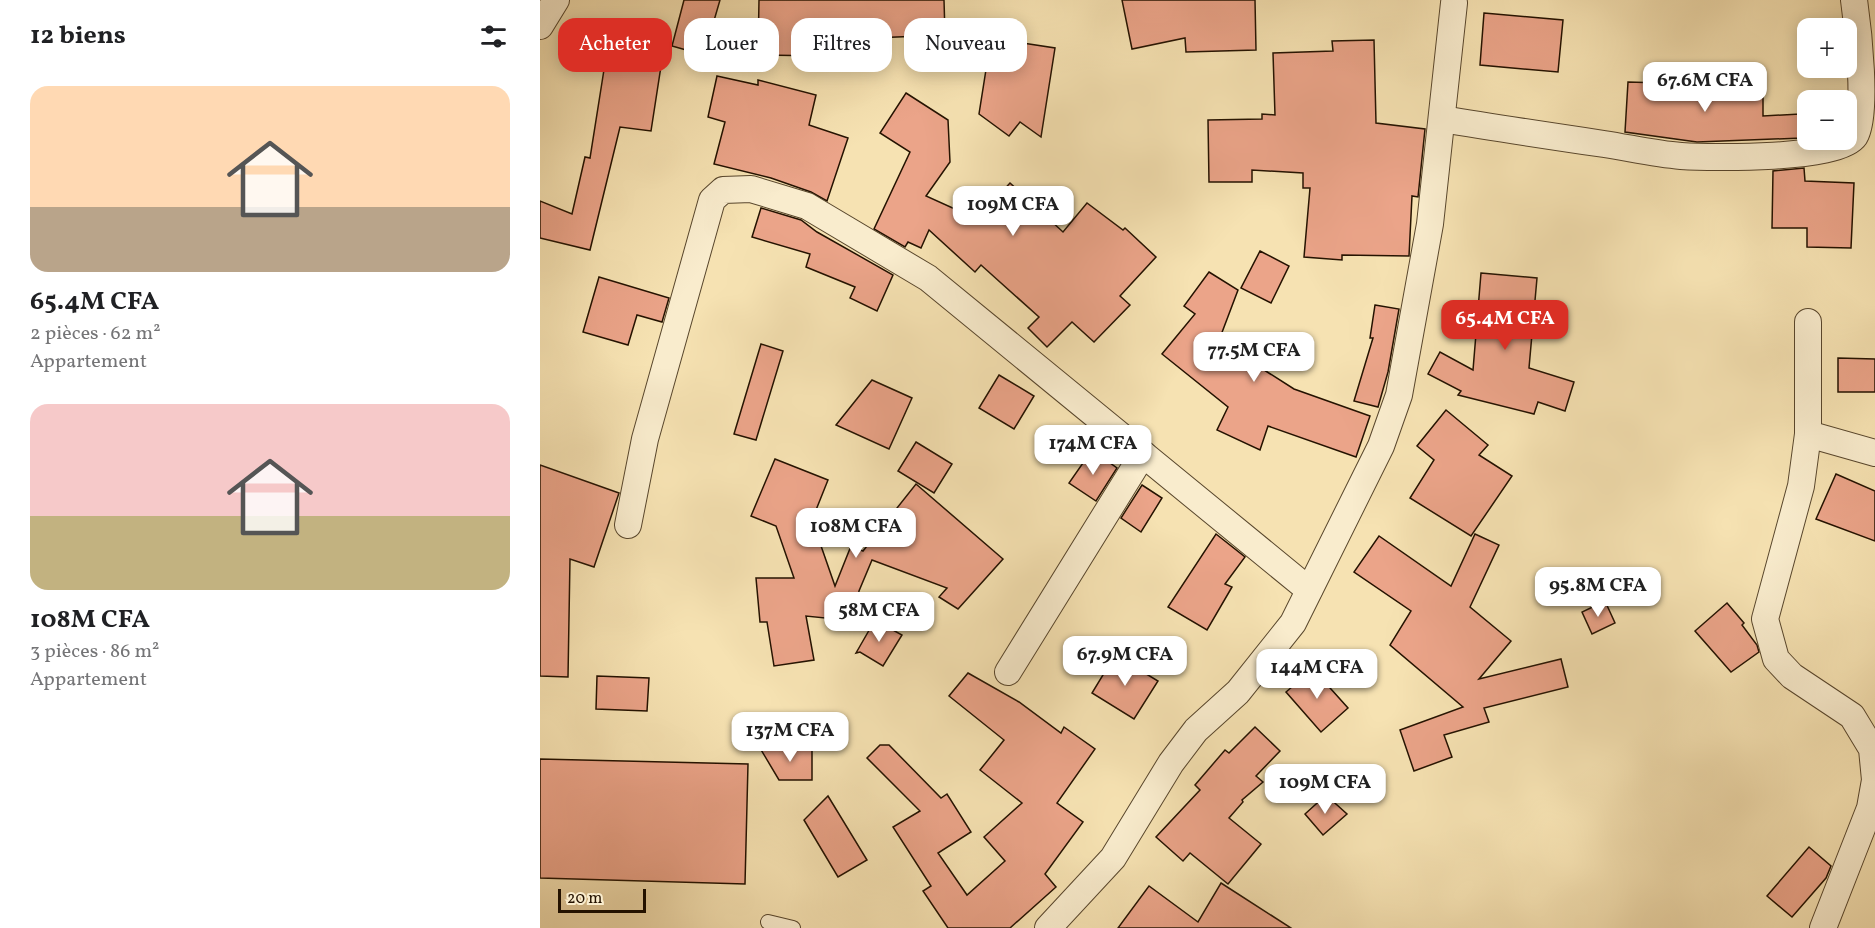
<!DOCTYPE html>
<html lang="fr">
<meta charset="utf-8">
<style>
body{margin:0;font-family:Vollkorn,serif;background:#f6f6f6;color:#202124;height:100vh;display:flex;flex-direction:column;font-size:22px;white-space:nowrap}
*{box-sizing:border-box;margin:0}
p{font-size:20px;color:#757577}
.icon{flex:none;width:33px;height:33px;fill:none;stroke:currentColor;stroke-width:2;stroke-linecap:round;stroke-linejoin:round}
.map{position:relative;flex:1;overflow:hidden}
.details{display:flex;flex-direction:column;background:#fff;width:540px}
.details>*{flex:none}
.banner{position:absolute;left:18px;top:18px;width:570px;height:54px;display:flex;gap:12px}
.buttons{position:absolute;left:1257px;top:18px;display:grid;gap:12px}
.buttons a{display:grid;place-items:center;width:60px;height:60px;border-radius:12px;background:#fff;box-shadow:0 3px 15px #0003;font-size:30px}
.scale{position:absolute;left:18px;bottom:15px;width:88px;box-sizing:border-box;padding-left:6px;border:3px solid #241200;border-top:0;font-size:16px;line-height:21px;white-space:nowrap;color:#241200;-webkit-text-stroke:4px #f9eccd;paint-order:stroke}
.price{position:absolute;translate:-50% -51px;padding:0 14px;border-radius:12px;background:#fff;color:#222;font-size:20px;line-height:39px;filter:drop-shadow(0 2px 3px #0008)}
.price::after{content:'';position:absolute;left:50%;top:36px;width:18px;height:14px;margin-left:-9px;background:inherit;clip-path:polygon(0 0,100% 0,50% 100%)}
.price.current{background:#d93025;color:#fff}
ul{padding:0;list-style:none}
li{display:grid;align-content:center;gap:12px;height:318px;padding:0 30px}
li span{display:grid;place-items:center;height:186px;border-radius:18px;color:#555}
li>.icon{margin-inline-start:auto}
span .icon{width:108px;height:108px;fill:#fffc;stroke-width:1}
li b{font-size:26px}
h2{display:flex;justify-content:space-between;align-items:center;height:72px;padding:0 30px;font-size:26px}
.tag{padding:0 21px;border-radius:18px;background:#fff;box-shadow:0 3px 15px #0003;font-size:21px;line-height:54px}
.tag.current{background:#d93025;color:#fff}
main{display:flex;flex:1;min-height:0}
.map>svg:first-child{display:block}
.building{fill:#eba489;stroke:#241200;stroke-width:1.5}
.lines{fill:none;stroke-linecap:round;stroke-linejoin:round}
.service-casing{stroke:#58462c;stroke-width:16}
.minor-casing{stroke:#58462c;stroke-width:28}
.service{stroke:#f9eccd;stroke-width:14}
.minor{stroke:#f9eccd;stroke-width:26}
</style>
<main>
<section class="details">
<h2>12 biens<svg class="icon" aria-label="filters" viewBox="0 0 24 24"><path d="M4 7h16M4 17h16"/><circle cx="9" cy="7" r="2"/><circle cx="15" cy="17" r="2"/></svg></h2>
<ul>
<li><span style="background:linear-gradient(#ffd9b3 65%,#b9a48a 0)"><svg class="icon" aria-label="home" viewBox="0 0 24 24"><path d="M3 11l9-7 9 7M6 9v11h12V9"/></svg></span><div><b>65.4M CFA</b><p>2 pièces · 62 m²</p><p>Appartement</p></div></li>
<li><span style="background:linear-gradient(#f6c9c9 60%,#c2b280 0)"><svg class="icon" aria-label="home" viewBox="0 0 24 24"><path d="M3 11l9-7 9 7M6 9v11h12V9"/></svg></span><div><b>108M CFA</b><p>3 pièces · 86 m²</p><p>Appartement</p></div></li>
</ul>
</section>
<div class="map">
<svg width="1335" height="928" viewBox="0 0 1335 928">
<rect width="100%" height="100%" fill="#f6e2b2"/>
<filter id="stains"><feTurbulence type="fractalNoise" baseFrequency=".00333" numOctaves="4"/><feColorMatrix values="0 0 0 0 .2 0 0 0 0 .09 0 0 0 0 .02 0 0 0 .5 -.17"/></filter>
<radialGradient id="worn" r=".72"><stop offset=".6" stop-color="#630" stop-opacity="0"/><stop offset="1" stop-color="#630" stop-opacity=".3"/></radialGradient>
<!-- building -->
<g class="building">
<path d="M 144,0 L 180,0 L 164,55 L 132,46 Z"/>
<path d="M 219,0 L 404,0 L 405,35 L 284,40 L 284,56 L 218,55 Z"/>
<path d="M 582,0 L 715,0 L 716,50 L 646,52 L 645,38 L 592,49 Z"/>
<path d="M 944,13 L 1023,20 L 1018,72 L 940,65 Z"/>
<path d="M 451,38 L 515,48 L 501,137 L 480,122 L 469,136 L 439,114 Z"/>
<path d="M 834,40 L 836,123 L 885,129 L 878,197 L 872,196 L 869,256 L 802,255 L 802,260 L 764,257 L 770,188 L 763,188 L 763,173 L 712,170 L 712,182 L 669,182 L 668,120 L 722,119 L 722,114 L 735,115 L 733,53 L 793,51 L 792,41 Z"/>
<path d="M 66,57 L 121,66 L 111,131 L 80,127 L 50,250 L 0,238 L 0,201 L 32,214 L 45,157 L 50,158 Z"/>
<path d="M 177,76 L 218,85 L 218,80 L 276,95 L 269,125 L 308,138 L 287,201 L 271,192 L 231,178 L 174,164 L 185,122 L 168,117 Z"/>
<path d="M 1088,82 L 1223,86 L 1223,116 L 1260,114 L 1262,138 L 1157,142 L 1085,132 Z"/>
<path d="M 366,93 L 408,120 L 410,162 L 386,196 L 437,219 L 470,183 L 523,232 L 547,203 L 583,230 L 585,228 L 616,257 L 580,296 L 590,305 L 554,342 L 532,322 L 507,347 L 488,328 L 499,317 L 441,265 L 435,272 L 389,230 L 381,248 L 368,242 L 365,247 L 334,229 L 370,152 L 340,133 Z"/>
<path d="M 1264,168 L 1265,181 L 1314,183 L 1311,248 L 1267,247 L 1267,228 L 1232,228 L 1233,171 Z"/>
<path d="M 221,208 L 261,220 L 277,232 L 353,275 L 337,311 L 310,298 L 315,287 L 266,267 L 270,254 L 212,237 Z"/>
<path d="M 720,251 L 749,266 L 731,303 L 701,288 Z"/>
<path d="M 669,272 L 698,290 L 678,343 L 717,374 L 721,368 L 754,389 L 830,416 L 816,457 L 728,426 L 720,450 L 677,430 L 688,407 L 622,354 L 655,314 L 644,306 Z"/>
<path d="M 941,273 L 997,278 L 989,368 L 1034,382 L 1025,411 L 998,402 L 994,414 L 918,395 L 921,391 L 888,374 L 900,352 L 933,370 Z"/>
<path d="M 59,277 L 129,298 L 122,322 L 97,315 L 88,345 L 43,332 Z"/>
<path d="M 835,305 L 859,309 L 848,372 L 838,407 L 814,401 L 833,338 L 830,338 Z"/>
<path d="M 221,344 L 243,351 L 216,440 L 194,434 Z"/>
<path d="M 1298,358 L 1335,359 L 1335,392 L 1298,392 Z"/>
<path d="M 459,375 L 494,396 L 474,429 L 439,408 Z"/>
<path d="M 332,380 L 372,398 L 349,449 L 296,425 Z"/>
<path d="M 906,410 L 948,445 L 939,455 L 972,476 L 931,536 L 870,498 L 894,460 L 877,446 Z"/>
<path d="M 376,442 L 412,464 L 394,493 L 358,471 Z"/>
<path d="M 552,450 L 577,468 L 556,501 L 529,483 Z"/>
<path d="M 235,459 L 288,480 L 272,520 L 295,586 L 311,546 L 323,551 L 376,484 L 463,559 L 418,609 L 399,597 L 407,588 L 332,560 L 319,591 L 315,621 L 266,616 L 274,660 L 234,666 L 227,622 L 220,622 L 216,578 L 254,578 L 236,526 L 211,516 Z"/>
<path d="M 0,465 L 79,493 L 54,567 L 30,559 L 28,677 L 0,676 Z"/>
<path d="M 1296,474 L 1335,491 L 1335,541 L 1276,519 Z"/>
<path d="M 602,485 L 622,498 L 601,532 L 581,518 Z"/>
<path d="M 676,534 L 705,557 L 685,584 L 692,587 L 667,630 L 628,607 Z"/>
<path d="M 935,534 L 959,545 L 930,607 L 971,641 L 939,679 L 1021,659 L 1028,687 L 944,708 L 949,722 L 904,735 L 912,757 L 874,771 L 860,730 L 923,707 L 850,645 L 871,611 L 814,572 L 839,536 L 911,586 Z"/>
<path d="M 1065,601 L 1075,623 L 1052,634 L 1042,612 Z"/>
<path d="M 1187,603 L 1204,623 L 1202,625 L 1217,645 L 1219,652 L 1191,672 L 1155,631 Z"/>
<path d="M 335,620 L 362,635 L 343,666 L 320,652 L 316,653 Z"/>
<path d="M 575,655 L 618,681 L 594,719 L 552,693 Z"/>
<path d="M 773,669 L 808,708 L 781,732 L 746,692 Z"/>
<path d="M 428,673 L 479,702 L 521,733 L 524,727 L 555,749 L 517,803 L 543,822 L 505,874 L 516,887 L 470,928 L 408,928 L 383,891 L 391,886 L 353,827 L 380,811 L 327,758 L 340,745 L 349,745 L 401,798 L 407,794 L 431,832 L 398,853 L 427,895 L 465,861 L 444,837 L 482,803 L 440,770 L 464,740 L 409,696 Z"/>
<path d="M 57,676 L 109,678 L 107,711 L 56,709 Z"/>
<path d="M 715,727 L 740,751 L 716,776 L 723,782 L 702,800 L 703,802 L 689,818 L 721,844 L 688,884 L 650,853 L 643,861 L 616,837 L 660,790 L 655,785 L 685,750 L 689,753 Z"/>
<path d="M 220,748 L 272,749 L 272,780 L 239,780 Z"/>
<path d="M 0,759 L 208,764 L 205,884 L 0,878 Z"/>
<path d="M 786,795 L 807,814 L 783,835 L 765,814 Z"/>
<path d="M 288,796 L 327,860 L 298,877 L 264,820 Z"/>
<path d="M 1269,847 L 1291,866 L 1286,878 L 1252,917 L 1227,896 Z"/>
<path d="M 681,883 L 751,928 L 578,928 L 609,886 L 658,922 Z"/>
</g>
<g class="lines">
<defs>
<path id="service" d="M 228,922 L 253,928"/>
<g id="minor">
<path d="M 0,26 L 16,0"/>
<path d="M 902,119 C 956,128 1010,136 1064,144 C 1090,148 1115,154 1141,156 C 1171,158 1299,160 1315,136 C 1328,114 1318,27 1314,0"/>
<path d="M 1268,322 L 1268,434 L 1261,486 L 1225,619 L 1236,659 L 1252,676 L 1312,716 L 1332,749 L 1335,780 L 1330,808 L 1283,928"/>
<path d="M 1268,434 L 1335,453"/>
<path d="M 88,525 L 105,439 L 172,200 L 183,190 L 211,189 L 267,206 L 388,278 L 769,590"/>
<path d="M 468,672 L 603,454"/>
<path d="M 508,928 L 573,858 L 631,763 L 656,730 L 698,692 L 753,623 L 841,446 L 859,395 L 890,224 L 914,3"/>
</g>
</defs>
<!-- service casing -->
<use href="#service" class="service-casing"/>
<!-- minor casing -->
<use href="#minor" class="minor-casing"/>
<!-- service -->
<use href="#service" class="service"/>
<!-- minor -->
<use href="#minor" class="minor"/>
</g>
<rect width="100%" height="100%" filter="url(#stains)"/>
<rect width="100%" height="100%" fill="url(#worn)"/>
</svg>
<div class="buttons">
<a>+</a>
<a>−</a>
</div>
<div class="scale">20 m</div>
<b class="price" style="left:1165px;top:113px">67.6M CFA</b>
<b class="price" style="left:473px;top:237px">109M CFA</b>
<b class="price current" style="left:965px;top:351px">65.4M CFA</b>
<b class="price" style="left:714px;top:383px">77.5M CFA</b>
<b class="price" style="left:553px;top:476px">174M CFA</b>
<b class="price" style="left:316px;top:559px">108M CFA</b>
<b class="price" style="left:1058px;top:618px">95.8M CFA</b>
<b class="price" style="left:339px;top:643px">58M CFA</b>
<b class="price" style="left:585px;top:687px">67.9M CFA</b>
<b class="price" style="left:777px;top:700px">144M CFA</b>
<b class="price" style="left:250px;top:763px">137M CFA</b>
<b class="price" style="left:785px;top:815px">109M CFA</b>
<div class="banner">
<a class="tag current">Acheter</a>
<a class="tag">Louer</a>
<a class="tag">Filtres</a>
<a class="tag">Nouveau</a>
</div>
</div>
</main>
